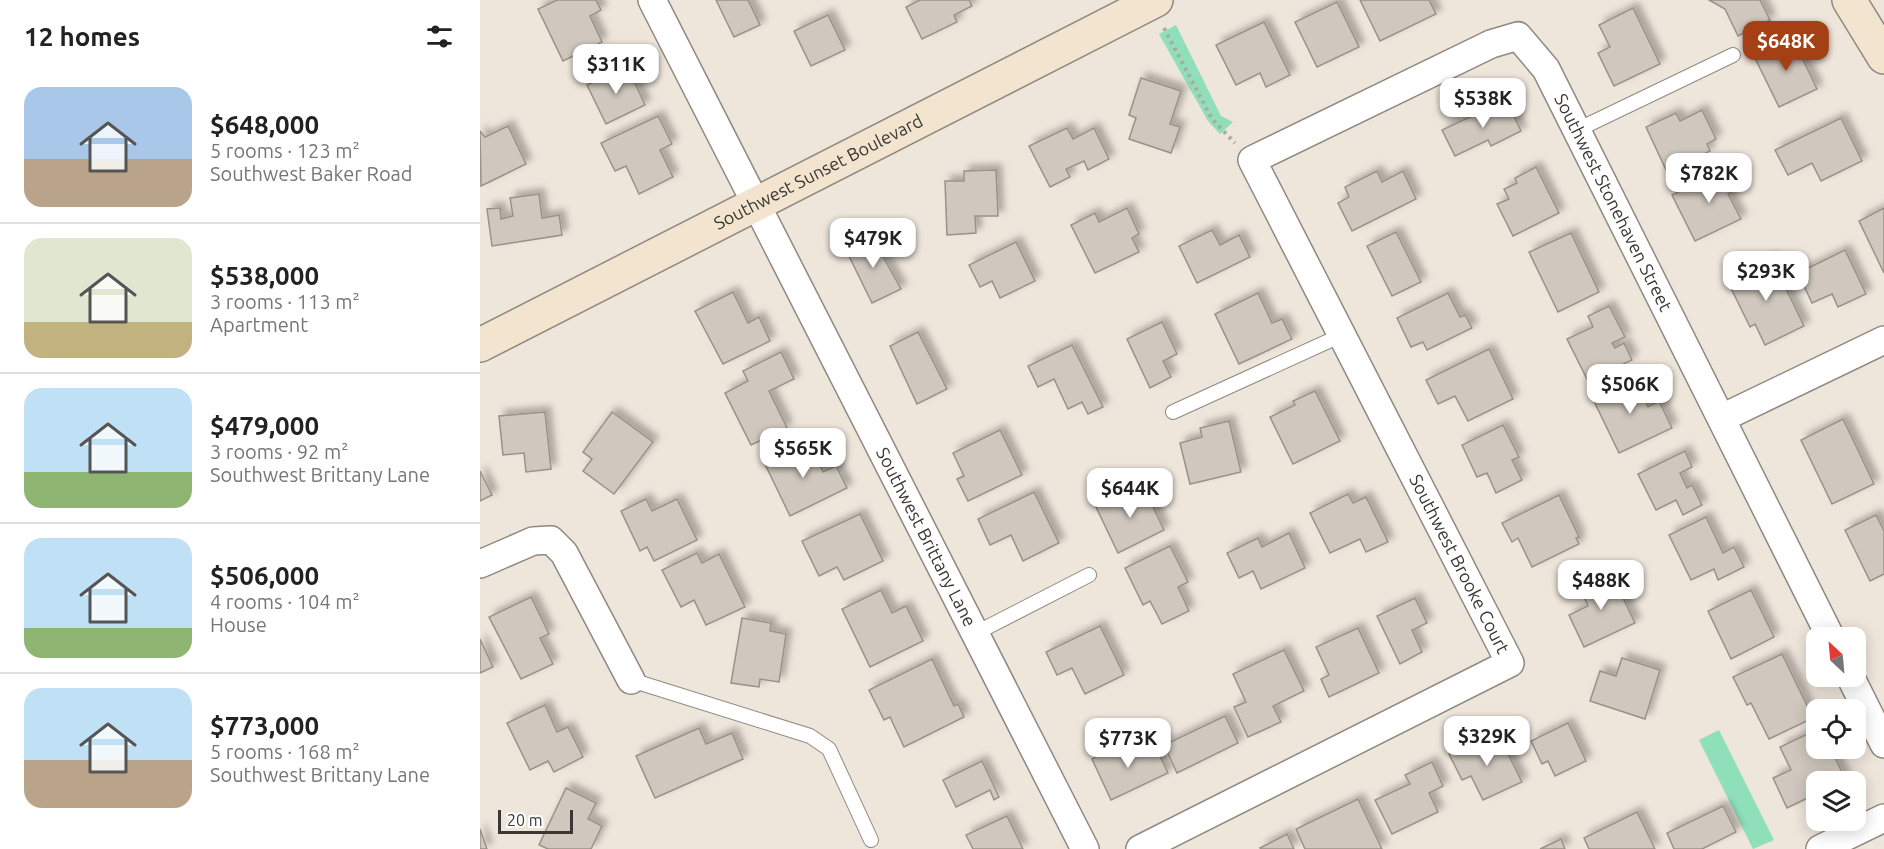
<!DOCTYPE html>
<meta charset="utf-8">
<style>
body{margin:0;font-family:Ubuntu,sans-serif;background:#f2f2f2;color:#222;height:100vh;display:flex;flex-direction:column;font-size:22px;white-space:nowrap}
*{box-sizing:border-box;margin:0}
p{font-size:20px;color:#767676}
.icon{flex:none;width:33px;height:33px;fill:none;stroke:currentColor;stroke-width:2;stroke-linecap:round;stroke-linejoin:round}
.map{position:relative;flex:1;overflow:hidden}
.side{display:flex;flex-direction:column;background:#fff;width:480px}
.side>*{flex:none}
.needle{width:39px;rotate:334deg}
.controls{position:absolute;left:1326px;top:627px;display:grid;gap:12px}
.controls a{display:grid;place-items:center;width:60px;height:60px;border-radius:12px;background:#fff;box-shadow:0 3px 15px #0003;font-size:30px}
.scale{position:absolute;left:18px;bottom:15px;width:75px;box-sizing:border-box;padding-left:6px;border:3px solid #3b3834;border-top:0;font-size:16px;line-height:21px;white-space:nowrap;color:#3b3834;-webkit-text-stroke:4px #fff;paint-order:stroke}
.price{position:absolute;translate:-50% -51px;padding:0 14px;border-radius:12px;background:#fff;color:#222;font-size:20px;line-height:39px;filter:drop-shadow(0 2px 3px #0008)}
.price::after{content:'';position:absolute;left:50%;top:36px;width:18px;height:14px;margin-left:-9px;background:inherit;clip-path:polygon(0 0,100% 0,50% 100%)}
.price.active{background:#a54014;color:#fff}
ul{padding:0;list-style:none}
li{display:flex;align-items:center;gap:18px;height:150px;padding:0 24px}
li+li{border-top:2px solid #e0e0e0}
li span{display:grid;place-items:center;flex:none;width:168px;height:120px;border-radius:18px;color:#555}
li>.icon{margin-inline-start:auto}
span .icon{width:72px;height:72px;fill:#fffc;stroke-width:1}
li b{font-size:26px}
h2{display:flex;justify-content:space-between;align-items:center;height:72px;padding:0 24px;font-size:26px}
main{display:flex;flex:1;min-height:0}
.map>svg:first-child{display:block}
.green{fill:#8edfba}
.building{fill:#d0c8be;stroke:#999288;stroke-width:1.5;filter:url(#shadow)}
.lines{fill:none;stroke-linecap:round;stroke-linejoin:round}
.lane-casing{stroke:#908980;stroke-width:16}
.street-casing{stroke:#908980;stroke-width:30}
.secondary-casing{stroke:#908980;stroke-width:36}
.path{stroke:#afa8a0;stroke-width:4;stroke-dasharray:3 4.5;stroke-linecap:butt}
.lane{stroke:#fff;stroke-width:14}
.street{stroke:#fff;stroke-width:27}
.secondary{stroke:#f2e4ce;stroke-width:33}
.labels{text-anchor:middle;stroke-width:6;stroke-linejoin:round;paint-order:stroke}
.street-label{font-size:18px;fill:#3b3834;stroke:#fff}
</style>
<main>
<section class="side">
<h2>12 homes<svg class="icon" aria-label="filters" viewBox="0 0 24 24"><path d="M4 7h16M4 17h16"/><circle cx="9" cy="7" r="2"/><circle cx="15" cy="17" r="2"/></svg></h2>
<ul>
<li><span style="background:linear-gradient(#a9c7e8 60%,#b9a48a 0)"><svg class="icon" aria-label="home" viewBox="0 0 24 24"><path d="M3 11l9-7 9 7M6 9v11h12V9"/></svg></span><div><b>$648,000</b><p>5 rooms · 123 m²</p><p>Southwest Baker Road</p></div></li>
<li><span style="background:linear-gradient(#dfe7d0 70%,#c2b280 0)"><svg class="icon" aria-label="home" viewBox="0 0 24 24"><path d="M3 11l9-7 9 7M6 9v11h12V9"/></svg></span><div><b>$538,000</b><p>3 rooms · 113 m²</p><p>Apartment</p></div></li>
<li><span style="background:linear-gradient(#bfe0f5 70%,#8fb573 0)"><svg class="icon" aria-label="home" viewBox="0 0 24 24"><path d="M3 11l9-7 9 7M6 9v11h12V9"/></svg></span><div><b>$479,000</b><p>3 rooms · 92 m²</p><p>Southwest Brittany Lane</p></div></li>
<li><span style="background:linear-gradient(#bfe0f5 75%,#8fb573 0)"><svg class="icon" aria-label="home" viewBox="0 0 24 24"><path d="M3 11l9-7 9 7M6 9v11h12V9"/></svg></span><div><b>$506,000</b><p>4 rooms · 104 m²</p><p>House</p></div></li>
<li><span style="background:linear-gradient(#bfe0f5 60%,#b9a48a 0)"><svg class="icon" aria-label="home" viewBox="0 0 24 24"><path d="M3 11l9-7 9 7M6 9v11h12V9"/></svg></span><div><b>$773,000</b><p>5 rooms · 168 m²</p><p>Southwest Brittany Lane</p></div></li>
</ul>
</section>
<div class="map">
<svg width="1404" height="849" viewBox="0 0 1404 849">
<defs>
<filter id="shadow"><feDropShadow dx="5.5" dy="-5.5" stdDeviation="3" flood-color="#0004"/></filter>
</defs>
<rect width="100%" height="100%" fill="#eee5db"/>
<!-- green -->
<g class="green">
<path d="M 696,25 L 741,116 L 753,122 L 740,134 L 728,121 L 679,34 Z"/>
<path d="M 1239,730 L 1294,840 L 1273,849 L 1219,740 Z"/>
</g>
<!-- building -->
<g class="building">
<path d="M 77,0 L 116,0 L 121,10 L 110,16 L 122,42 L 83,61 L 58,9 Z"/>
<path d="M 236,0 L 268,0 L 280,25 L 254,37 Z"/>
<path d="M 440,0 L 489,0 L 492,6 L 474,15 L 477,22 L 442,39 L 426,7 Z"/>
<path d="M 880,0 L 949,0 L 956,14 L 900,41 Z"/>
<path d="M 1229,0 L 1280,0 L 1290,20 L 1258,36 L 1245,9 Z"/>
<path d="M 857,2 L 879,47 L 837,67 L 815,22 Z"/>
<path d="M 1153,8 L 1180,64 L 1134,86 L 1118,53 L 1130,47 L 1119,25 Z"/>
<path d="M 348,15 L 365,50 L 331,66 L 314,31 Z"/>
<path d="M 784,22 L 810,75 L 786,87 L 780,73 L 756,85 L 736,45 Z"/>
<path d="M 1312,37 L 1337,89 L 1299,107 L 1274,56 Z"/>
<path d="M 147,66 L 165,105 L 126,124 L 107,85 Z"/>
<path d="M 661,78 L 701,91 L 690,124 L 700,127 L 691,153 L 649,139 L 656,118 L 649,115 Z"/>
<path d="M 1026,100 L 1041,131 L 1011,146 L 1008,140 L 975,156 L 962,130 Z"/>
<path d="M 1222,110 L 1236,139 L 1227,144 L 1230,151 L 1187,172 L 1166,127 L 1196,113 L 1200,121 Z"/>
<path d="M 178,116 L 192,144 L 180,150 L 193,177 L 159,194 L 146,166 L 135,171 L 121,143 Z"/>
<path d="M 1361,118 L 1382,161 L 1341,181 L 1332,163 L 1308,175 L 1295,150 Z"/>
<path d="M 28,126 L 46,164 L 1,186 L 0,131 L 5,137 Z"/>
<path d="M 587,128 L 593,139 L 614,128 L 629,159 L 608,170 L 604,161 L 586,169 L 590,177 L 570,187 L 549,146 Z"/>
<path d="M 1056,167 L 1079,213 L 1033,236 L 1017,204 L 1029,199 L 1024,189 L 1037,183 L 1035,178 Z"/>
<path d="M 1249,167 L 1259,188 L 1248,194 L 1261,219 L 1215,241 L 1192,195 Z"/>
<path d="M 516,170 L 518,216 L 495,216 L 496,233 L 467,235 L 465,181 L 484,181 L 484,171 Z"/>
<path d="M 897,171 L 902,182 L 923,171 L 936,199 L 872,231 L 858,203 L 869,197 L 865,187 Z"/>
<path d="M 59,194 L 62,218 L 79,215 L 82,235 L 12,246 L 7,209 L 20,208 L 21,219 L 33,216 L 30,198 Z"/>
<path d="M 647,208 L 659,234 L 652,238 L 659,252 L 615,273 L 591,225 L 615,213 L 619,222 Z"/>
<path d="M 1404,208 L 1404,273 L 1379,221 Z"/>
<path d="M 732,230 L 740,245 L 759,235 L 770,257 L 717,283 L 699,246 Z"/>
<path d="M 916,232 L 941,282 L 912,296 L 887,246 Z"/>
<path d="M 1091,233 L 1119,292 L 1078,312 L 1049,252 Z"/>
<path d="M 391,235 L 421,289 L 392,303 L 365,248 Z"/>
<path d="M 536,242 L 555,281 L 520,298 L 512,281 L 500,287 L 489,265 Z"/>
<path d="M 1365,250 L 1386,294 L 1358,307 L 1352,294 L 1332,303 L 1318,273 Z"/>
<path d="M 1291,258 L 1324,326 L 1285,345 L 1275,324 L 1270,327 L 1247,280 Z"/>
<path d="M 253,292 L 268,323 L 279,317 L 290,341 L 243,364 L 215,311 Z"/>
<path d="M 778,293 L 792,323 L 802,319 L 812,339 L 759,364 L 735,314 Z"/>
<path d="M 968,293 L 980,317 L 985,315 L 992,328 L 947,350 L 943,342 L 931,347 L 917,318 Z"/>
<path d="M 1129,306 L 1145,337 L 1132,343 L 1135,348 L 1144,343 L 1152,360 L 1108,381 L 1087,339 L 1113,327 L 1108,316 Z"/>
<path d="M 682,322 L 697,354 L 683,361 L 691,377 L 670,388 L 647,339 Z"/>
<path d="M 438,332 L 467,389 L 437,404 L 410,346 Z"/>
<path d="M 592,345 L 623,407 L 608,414 L 602,402 L 588,409 L 574,379 L 558,387 L 548,366 Z"/>
<path d="M 1009,349 L 1033,399 L 988,421 L 975,396 L 958,404 L 946,380 Z"/>
<path d="M 301,352 L 314,379 L 289,391 L 307,428 L 271,445 L 245,393 L 268,381 L 263,371 Z"/>
<path d="M 1154,377 L 1168,407 L 1179,401 L 1192,428 L 1139,453 L 1112,397 Z"/>
<path d="M 835,391 L 860,441 L 813,464 L 790,417 L 815,405 L 813,401 Z"/>
<path d="M 65,412 L 71,469 L 46,472 L 44,453 L 23,455 L 19,416 Z"/>
<path d="M 132,412 L 173,442 L 134,494 L 103,471 L 112,459 L 103,452 Z"/>
<path d="M 1363,419 L 1394,484 L 1352,504 L 1321,440 Z"/>
<path d="M 749,421 L 761,472 L 710,484 L 700,443 L 722,437 L 720,428 Z"/>
<path d="M 1023,425 L 1039,457 L 1032,460 L 1042,480 L 1016,493 L 1007,473 L 997,477 L 982,445 Z"/>
<path d="M 520,430 L 542,475 L 488,501 L 477,479 L 484,476 L 473,453 Z"/>
<path d="M 329,443 L 343,472 L 356,466 L 367,488 L 310,516 L 285,464 Z"/>
<path d="M 1205,451 L 1212,467 L 1200,473 L 1207,488 L 1212,485 L 1222,505 L 1203,515 L 1196,500 L 1176,510 L 1158,474 Z"/>
<path d="M 0,471 L 12,495 L 0,501 Z"/>
<path d="M 662,484 L 684,530 L 638,553 L 616,507 Z"/>
<path d="M 554,492 L 579,543 L 543,561 L 531,535 L 510,545 L 498,519 Z"/>
<path d="M 868,494 L 873,503 L 886,497 L 908,542 L 886,552 L 880,539 L 850,553 L 830,513 Z"/>
<path d="M 1079,495 L 1099,537 L 1096,538 L 1099,544 L 1052,567 L 1038,538 L 1032,542 L 1022,523 Z"/>
<path d="M 166,499 L 172,511 L 197,499 L 217,540 L 174,561 L 167,547 L 160,551 L 141,511 Z"/>
<path d="M 380,514 L 403,561 L 364,580 L 357,567 L 339,576 L 322,541 Z"/>
<path d="M 1396,515 L 1404,531 L 1404,574 L 1390,581 L 1365,530 Z"/>
<path d="M 1226,517 L 1243,553 L 1254,547 L 1264,567 L 1238,580 L 1234,569 L 1211,580 L 1189,535 Z"/>
<path d="M 809,533 L 825,568 L 781,589 L 773,571 L 759,578 L 747,553 L 778,538 L 782,547 Z"/>
<path d="M 690,546 L 708,582 L 698,587 L 709,611 L 682,624 L 670,601 L 663,605 L 645,568 Z"/>
<path d="M 217,553 L 222,563 L 239,554 L 265,607 L 226,625 L 214,600 L 201,607 L 182,570 Z"/>
<path d="M 1130,571 L 1155,623 L 1104,647 L 1089,615 L 1108,606 L 1099,586 Z"/>
<path d="M 401,590 L 412,613 L 426,606 L 443,641 L 390,667 L 362,609 Z"/>
<path d="M 1271,590 L 1294,637 L 1251,659 L 1228,611 Z"/>
<path d="M 51,597 L 69,634 L 60,638 L 73,664 L 41,679 L 9,617 Z"/>
<path d="M 935,598 L 947,623 L 932,630 L 942,652 L 920,664 L 897,616 Z"/>
<path d="M 262,618 L 291,623 L 290,631 L 306,634 L 299,682 L 280,679 L 279,687 L 251,683 Z"/>
<path d="M 620,626 L 644,675 L 605,694 L 592,668 L 577,675 L 566,652 Z"/>
<path d="M 878,628 L 899,673 L 849,697 L 841,679 L 849,675 L 836,647 Z"/>
<path d="M 0,639 L 13,667 L 0,673 Z"/>
<path d="M 804,650 L 824,691 L 793,706 L 801,722 L 768,737 L 754,707 L 766,702 L 753,674 Z"/>
<path d="M 1302,654 L 1333,718 L 1289,739 L 1271,703 L 1267,705 L 1253,677 Z"/>
<path d="M 1142,658 L 1180,670 L 1165,719 L 1110,701 L 1120,671 L 1136,676 Z"/>
<path d="M 452,659 L 474,706 L 478,704 L 484,717 L 424,747 L 410,717 L 404,720 L 389,690 Z"/>
<path d="M 65,705 L 77,732 L 88,727 L 103,757 L 74,772 L 68,761 L 50,770 L 27,723 Z"/>
<path d="M 745,716 L 758,743 L 697,773 L 684,745 Z"/>
<path d="M 1088,723 L 1106,761 L 1075,776 L 1068,761 L 1062,764 L 1051,741 Z"/>
<path d="M 219,728 L 226,744 L 252,733 L 263,759 L 175,798 L 156,756 Z"/>
<path d="M 1336,730 L 1336,748 L 1350,748 L 1366,780 L 1336,782 L 1336,794 L 1307,808 L 1293,778 L 1311,770 L 1300,747 Z"/>
<path d="M 1019,736 L 1042,782 L 1003,800 L 991,776 L 982,780 L 969,754 L 993,742 L 996,747 Z"/>
<path d="M 654,744 L 660,756 L 676,748 L 688,773 L 631,800 L 612,759 L 640,745 L 642,750 Z"/>
<path d="M 502,761 L 519,797 L 514,800 L 510,790 L 476,807 L 463,780 Z"/>
<path d="M 952,762 L 963,786 L 949,793 L 958,812 L 912,834 L 895,800 L 930,784 L 925,775 Z"/>
<path d="M 86,788 L 116,803 L 108,819 L 122,826 L 111,849 L 68,849 L 59,845 Z"/>
<path d="M 878,799 L 902,849 L 825,849 L 816,829 Z"/>
<path d="M 1243,806 L 1256,832 L 1222,849 L 1194,849 L 1187,833 Z"/>
<path d="M 1157,812 L 1175,849 L 1109,849 L 1104,838 Z"/>
<path d="M 527,816 L 543,849 L 493,849 L 486,835 Z"/>
<path d="M 0,829 L 7,849 L 0,849 Z"/>
<path d="M 807,834 L 814,849 L 781,849 L 780,848 Z"/>
<path d="M 1081,839 L 1085,849 L 1060,849 Z"/>
</g>
<g class="lines">
<defs>
<g id="lane">
<path d="M 1097,130 L 1253,55"/>
<path d="M 693,412 L 862,335"/>
<path d="M 496,633 L 609,575"/>
<path d="M 151,680 L 330,736 L 349,749 L 391,840"/>
</g>
<g id="street">
<path id="s1" d="M 172,0 L 605,849"/>
<path d="M 1242,418 L 1404,340"/>
<path d="M 0,564 L 53,541 L 71,540 L 84,553 L 151,680"/>
<path d="M 1370,676 L 1404,744"/>
<path id="s2" d="M 660,849 L 1030,663 L 772,160 L 1011,44 L 1038,36 L 1066,69 L 1351,638"/>
<path d="M 1340,849 L 1404,818"/>
</g>
<g id="secondary">
<path d="M 1369,0 L 1404,57"/>
<path id="s3" d="M 0,345 L 676,0"/>
</g>
</defs>
<!-- lane casing -->
<use href="#lane" class="lane-casing"/>
<!-- street casing -->
<use href="#street" class="street-casing"/>
<!-- secondary casing -->
<use href="#secondary" class="secondary-casing"/>
<!-- path -->
<path class="path" d="M 684,28 L 732,119 L 755,143"/>
<!-- lane -->
<use href="#lane" class="lane"/>
<!-- street -->
<use href="#street" class="street"/>
<!-- secondary -->
<use href="#secondary" class="secondary"/>
</g>
<g class="labels">
<!-- street labels -->
<g class="street-label">
<text dy="6" stroke="none"><textPath href="#s3" startOffset="380">Southwest Sunset Boulevard</textPath></text>
<text dy="6" stroke="none"><textPath href="#s2" startOffset="1466">Southwest Stonehaven Street</textPath></text>
<text dy="6" stroke="none"><textPath href="#s1" startOffset="603">Southwest Brittany Lane</textPath></text>
<text transform="translate(979 564) rotate(63)" y="6">Southwest Brooke Court</text>
</g>
</g>
</svg>
<div class="controls">
<a><svg class="needle" viewBox="-14 -14 28 28"><path d="M0-13l5 13h-10z" fill="#e53935"/><path d="M0 13l5-13h-10z" fill="#767676"/></svg></a>
<a><svg class="icon" aria-label="locate" viewBox="0 0 24 24"><circle cx="12" cy="12" r="6"/><path d="M12 2v4M12 18v4M2 12h4M18 12h4"/></svg></a>
<a><svg class="icon" aria-label="layers" viewBox="0 0 24 24"><path d="M12 4l9 5-9 5-9-5zM3 14l9 5 9-5"/></svg></a>
</div>
<div class="scale">20 m</div>
<b class="price active" style="left:1306px;top:72px">$648K</b>
<b class="price" style="left:136px;top:95px">$311K</b>
<b class="price" style="left:1003px;top:129px">$538K</b>
<b class="price" style="left:1229px;top:204px">$782K</b>
<b class="price" style="left:393px;top:269px">$479K</b>
<b class="price" style="left:1286px;top:302px">$293K</b>
<b class="price" style="left:1150px;top:415px">$506K</b>
<b class="price" style="left:323px;top:479px">$565K</b>
<b class="price" style="left:650px;top:519px">$644K</b>
<b class="price" style="left:1121px;top:611px">$488K</b>
<b class="price" style="left:1007px;top:767px">$329K</b>
<b class="price" style="left:648px;top:769px">$773K</b>
</div>
</main>
